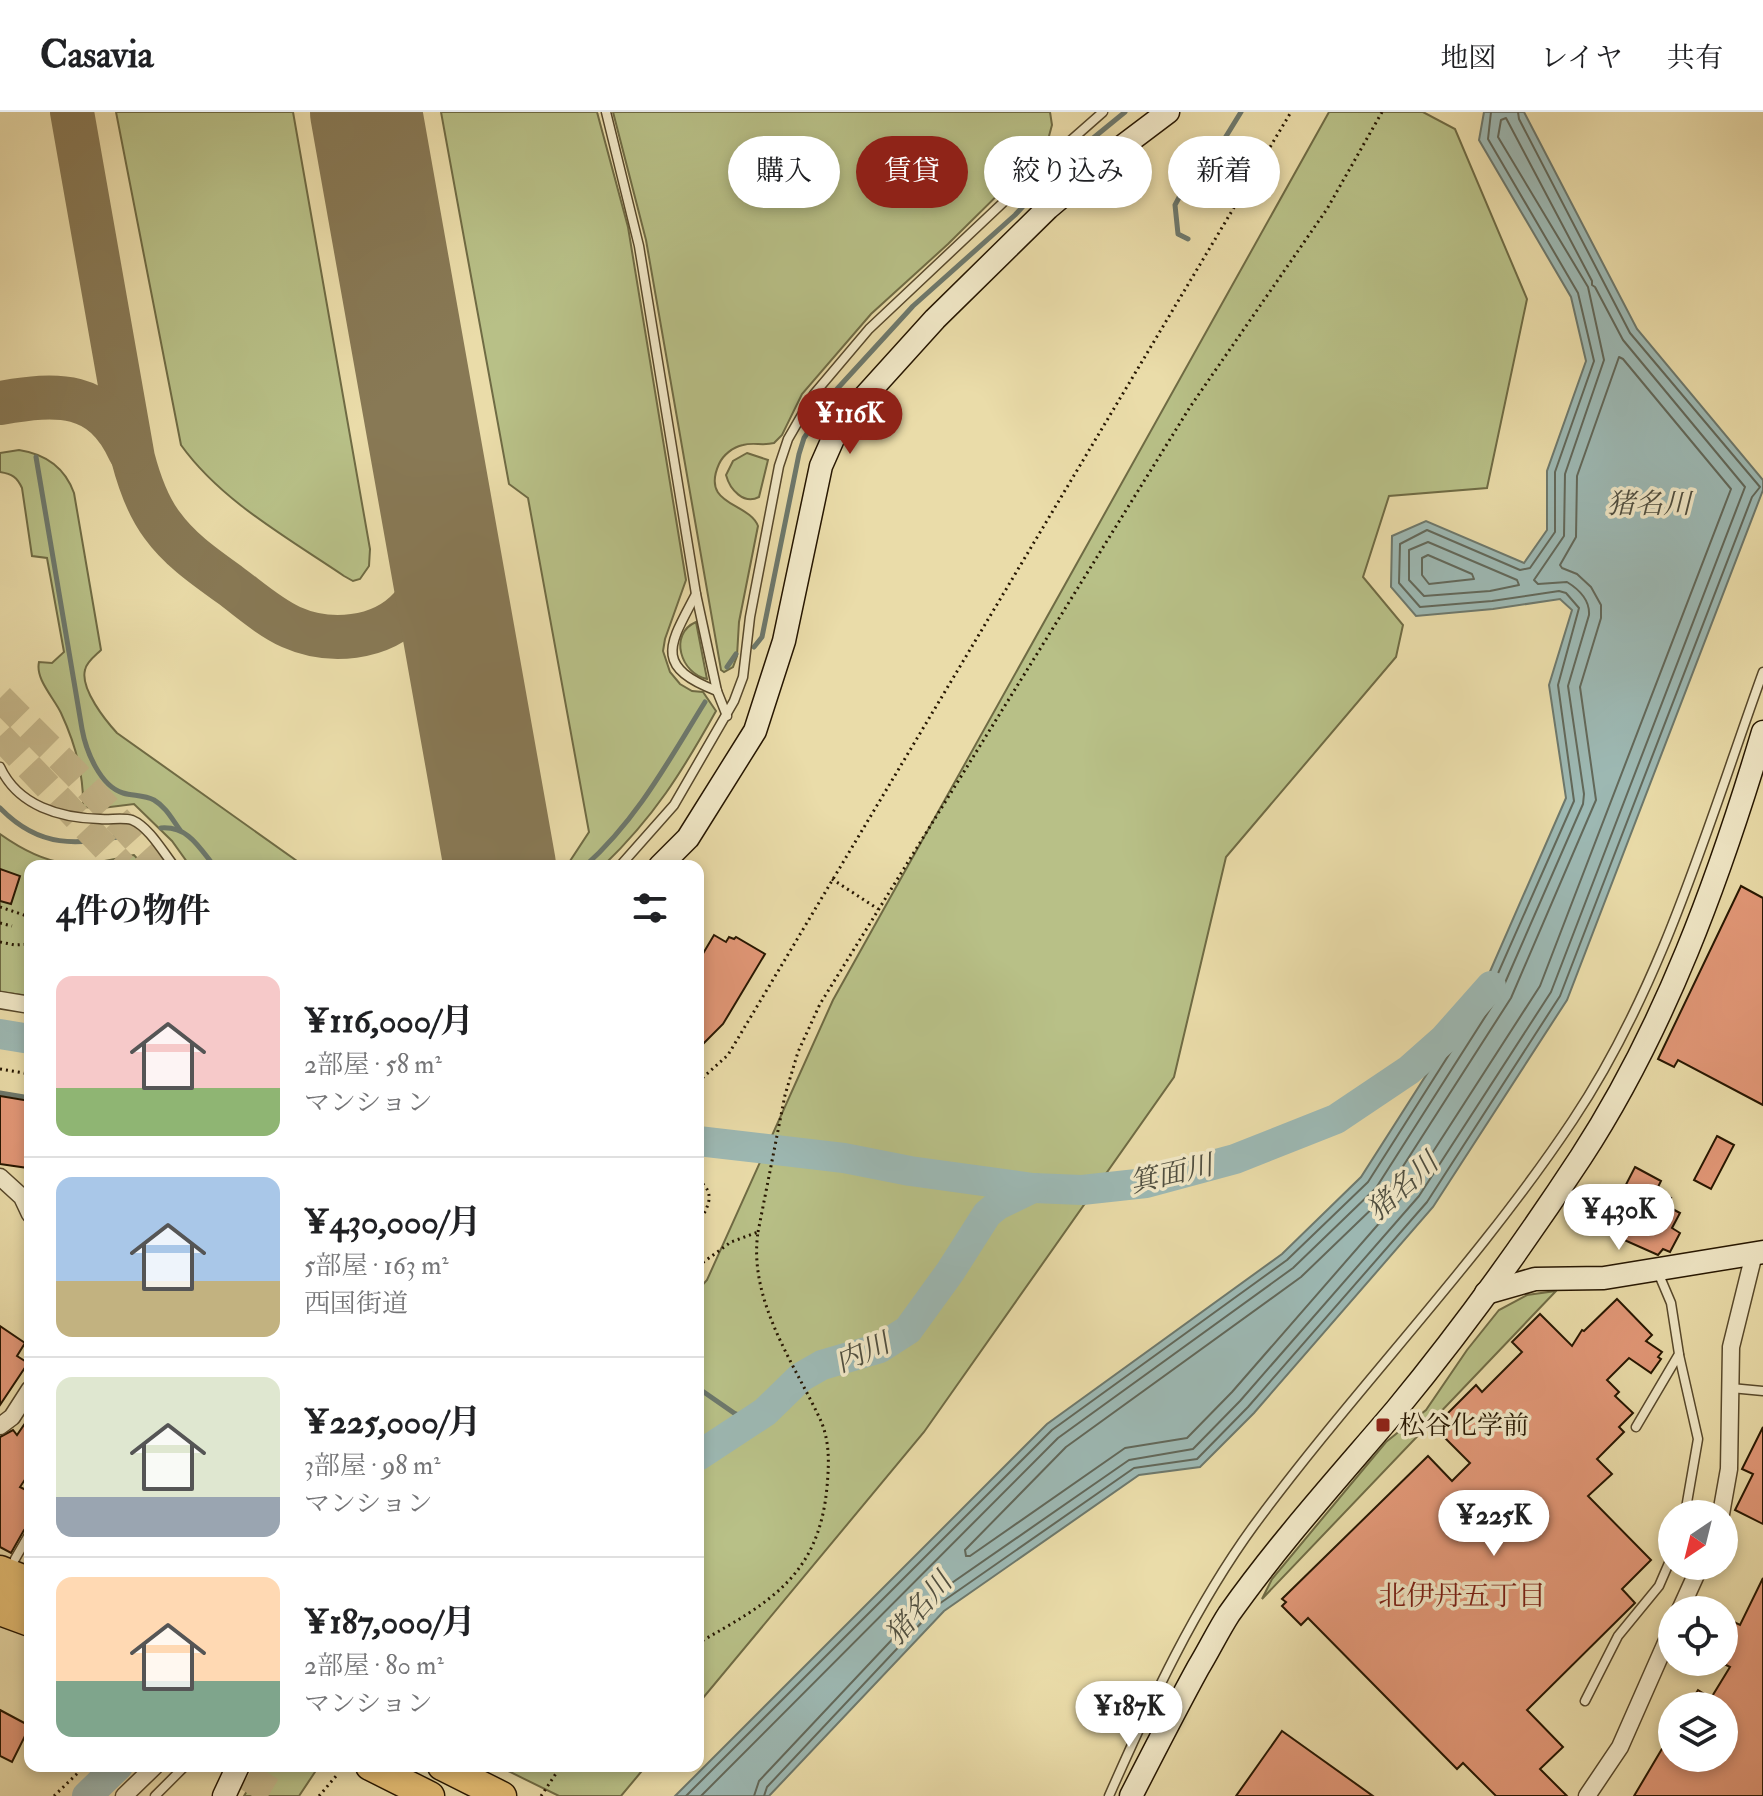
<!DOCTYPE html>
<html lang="ja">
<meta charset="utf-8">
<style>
body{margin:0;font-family:"IM FELL Double Pica","Noto Serif JP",serif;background:#f2f2f2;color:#202124;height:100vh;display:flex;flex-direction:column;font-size:30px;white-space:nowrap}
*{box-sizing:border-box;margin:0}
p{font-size:26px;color:#757577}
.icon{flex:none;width:44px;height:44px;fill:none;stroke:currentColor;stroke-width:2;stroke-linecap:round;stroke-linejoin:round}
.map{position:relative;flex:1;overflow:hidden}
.drawer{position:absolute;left:24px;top:748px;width:680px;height:912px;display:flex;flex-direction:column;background:#fff;border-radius:16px;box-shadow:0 4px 12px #0003}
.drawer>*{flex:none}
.guide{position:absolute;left:728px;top:24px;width:760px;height:72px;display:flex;gap:16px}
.needle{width:52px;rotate:215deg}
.buttons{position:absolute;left:1658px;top:1388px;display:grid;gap:16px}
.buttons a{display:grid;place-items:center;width:80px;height:80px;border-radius:50%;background:#fff;box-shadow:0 4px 12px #0003;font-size:40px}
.price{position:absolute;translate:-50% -68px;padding:0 18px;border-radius:28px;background:#fff;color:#222;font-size:26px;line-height:52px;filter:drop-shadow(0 2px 4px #0008)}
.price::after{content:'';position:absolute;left:50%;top:48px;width:24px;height:18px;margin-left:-12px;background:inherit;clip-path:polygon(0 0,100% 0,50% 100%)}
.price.active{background:#8f2418;color:#fff}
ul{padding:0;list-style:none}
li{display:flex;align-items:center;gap:24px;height:200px;padding:0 32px}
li+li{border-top:2px solid #e0e0e0}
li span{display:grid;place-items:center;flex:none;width:224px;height:160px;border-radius:16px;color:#555}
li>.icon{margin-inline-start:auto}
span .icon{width:96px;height:96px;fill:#fffc;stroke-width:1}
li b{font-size:34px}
h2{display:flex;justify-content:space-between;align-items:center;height:96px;padding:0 32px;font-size:34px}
.tag{padding:0 28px;border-radius:36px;background:#fff;box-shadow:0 4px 12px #0003;font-size:28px;line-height:72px}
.tag.active{background:#8f2418;color:#fff}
header{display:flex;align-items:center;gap:48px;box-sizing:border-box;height:112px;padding:0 40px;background:#fff;border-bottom:2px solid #e0e0e0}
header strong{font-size:38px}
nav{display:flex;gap:44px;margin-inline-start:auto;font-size:28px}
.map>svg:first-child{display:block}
.green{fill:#b8c087;stroke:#6f6b44;stroke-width:2}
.water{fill:#9db9b4;stroke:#6d786c;stroke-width:2}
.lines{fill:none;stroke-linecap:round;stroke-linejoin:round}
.shore{stroke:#62685a;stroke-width:2}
.stream{stroke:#6d786c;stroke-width:5}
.river{stroke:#9db9b4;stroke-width:30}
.taxiway{stroke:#887955;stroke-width:44}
.runway{stroke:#887955;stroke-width:112}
.building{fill:#e39878;stroke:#261601;stroke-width:2}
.highway-tunnel{stroke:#c3b487;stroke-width:28;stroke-dasharray:28 14;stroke-linecap:butt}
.lane-casing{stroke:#57482b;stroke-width:11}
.street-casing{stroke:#57482b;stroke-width:19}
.secondary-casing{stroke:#261601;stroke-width:25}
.primary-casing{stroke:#261601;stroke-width:27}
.highway-casing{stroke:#261601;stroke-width:31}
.path{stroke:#261601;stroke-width:3;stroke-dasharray:2 4;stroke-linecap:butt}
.lane{stroke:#f1e8c7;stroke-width:8}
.street{stroke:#f1e8c7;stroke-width:16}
.secondary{stroke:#f1e8c7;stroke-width:22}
.primary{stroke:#e5be74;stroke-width:24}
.highway{stroke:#e5be74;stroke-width:28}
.poi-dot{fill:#8f2418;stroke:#f1e8c7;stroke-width:3}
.labels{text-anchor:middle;stroke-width:7;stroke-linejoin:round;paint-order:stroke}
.poi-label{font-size:26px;fill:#261601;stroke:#f1e8c7;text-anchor:start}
.water-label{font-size:28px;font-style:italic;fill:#504f40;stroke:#f1e8c7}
.neighbourhood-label{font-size:28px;fill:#7a1f14;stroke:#f1e8c7}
</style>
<header>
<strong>Casavia</strong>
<nav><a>地図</a><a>レイヤ</a><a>共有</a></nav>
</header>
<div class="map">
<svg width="1763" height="1684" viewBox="0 0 1763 1684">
<rect width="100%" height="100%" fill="#eadca9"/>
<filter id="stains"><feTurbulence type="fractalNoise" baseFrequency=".0025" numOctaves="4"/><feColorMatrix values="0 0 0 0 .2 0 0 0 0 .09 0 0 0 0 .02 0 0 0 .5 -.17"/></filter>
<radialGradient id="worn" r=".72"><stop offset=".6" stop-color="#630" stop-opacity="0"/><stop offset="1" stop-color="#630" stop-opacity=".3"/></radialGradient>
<!-- green -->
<g class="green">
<path d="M 116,0 L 293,0 L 370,437 L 369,454 L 360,467 L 353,469 L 344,464 C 288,426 221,389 181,333 Z"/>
<path d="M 441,0 L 597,0 L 628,115 L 686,468 L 665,527 L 663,539 L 670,560 L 680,572 L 692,579 L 703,580 L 716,599 C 682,660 654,705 603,754 L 555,754 L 568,752 L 589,720 L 528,386 L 509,372 Z"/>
<path d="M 613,0 L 1050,0 L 1052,13 L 1049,24 L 1037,44 L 948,132 L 871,202 L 802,282 L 782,323 L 774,331 C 763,334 753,330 743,333 C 733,335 723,343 719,352 C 700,394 749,390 758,414 L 739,510 L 737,544 L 733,555 L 724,560 L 721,558 L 646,128 Z"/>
<path d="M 1329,0 L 1423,0 L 1455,17 L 1527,187 L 1487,376 L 1389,384 L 1363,465 L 1403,513 L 1396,545 L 1226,745 L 1174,965 L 924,1320 L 698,1592 L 698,1178 L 707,1168 L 833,888 Z"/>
<path d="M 19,338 C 45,342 65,356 74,381 L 101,538 C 96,543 86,550 85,558 C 80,577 106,609 117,621 L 304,754 L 190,754 L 172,729 L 134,692 L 102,696 L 83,695 C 84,662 75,631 61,601 C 54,586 35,567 39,550 L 52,551 L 64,540 L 47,446 L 32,444 L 22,376 C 17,365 12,362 0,360 L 0,341 Z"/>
<path d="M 747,341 L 768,348 L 759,385 C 744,393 730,378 726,363 L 733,349 Z"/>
<path d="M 696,510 L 707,567 C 681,562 668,522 696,510 Z"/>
<path d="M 0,722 C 51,758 76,756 134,743 L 144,754 L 30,754 L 30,884 L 0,880 Z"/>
<path d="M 1556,1179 L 1262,1487 L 1272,1467 L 1386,1330 L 1426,1298 L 1467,1238 L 1499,1198 L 1527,1183 Z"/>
<path d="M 262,1654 L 311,1654 L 317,1657 L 299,1684 L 244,1684 Z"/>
<path d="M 498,1654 L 646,1654 L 621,1684 L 559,1684 Z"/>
</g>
<!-- water -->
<path class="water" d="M 1484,0 L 1524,0 L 1637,217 L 1763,368 L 1763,378 L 1567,888 L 1433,1095 L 1254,1301 L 1200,1355 L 1139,1363 L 944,1499 L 769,1684 L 675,1684 L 1047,1312 L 1282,1142 L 1361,1065 L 1485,871 L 1566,686 L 1549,573 L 1572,498 L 1560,487 L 1493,497 L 1416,504 L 1391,475 L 1392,424 L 1426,409 L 1524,451 L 1547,418 L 1547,359 L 1586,249 L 1571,185 L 1479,28 Z"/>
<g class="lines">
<!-- shore -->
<g class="shore">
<path d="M 1619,245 L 1623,247 L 1731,377 L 1540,874 L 1409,1077 L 1232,1280 L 1187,1326 L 1125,1336 L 970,1444 L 966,1444 L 965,1438 L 1066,1335 L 1301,1165 L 1382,1087 L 1511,886 L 1596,688 L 1580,575 L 1601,506 L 1601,493 L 1591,475 L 1577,462 L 1562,456 L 1560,453 L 1576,425 L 1577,364 Z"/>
<path d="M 1428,430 L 1517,468 L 1519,473 L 1490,479 L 1424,484 L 1409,468 L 1409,438 Z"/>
<path d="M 1428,443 L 1472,462 L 1474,467 L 1429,472 L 1422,463 L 1422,446 Z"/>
<path d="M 686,1684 L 1052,1318 L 1287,1148 L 1368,1070 L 1492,875 L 1574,689 L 1558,573 L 1579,496 L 1566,481 L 1559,479 L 1492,489 L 1420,495 L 1399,471 L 1400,432 L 1427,418 L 1520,458 L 1530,456 L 1555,420 L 1555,360 L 1594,249 L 1578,181 L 1488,27 L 1491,0"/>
<path d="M 701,1684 L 1058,1326 L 1293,1156 L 1376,1076 L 1501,880 L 1583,692 L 1584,682 L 1568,574 L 1589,503 C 1590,488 1580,478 1567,470 L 1538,472 L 1534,468 L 1564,424 L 1565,362 L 1604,248 L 1588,175 L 1498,25 L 1501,8 L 1506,6 L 1592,169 L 1592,173 L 1595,175 L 1623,228 L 1745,375 L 1551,880 L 1419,1084 L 1240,1289 L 1193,1337 L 1129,1348 L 933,1484 L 759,1669 L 754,1684"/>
<path d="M 764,1684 L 767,1675 L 939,1492 L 1134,1356 L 1197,1347 L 1248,1295 L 1427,1090 L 1560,884 L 1752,385 L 1760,375 L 1630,221 L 1519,7 L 1518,0"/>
</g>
<!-- stream -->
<g class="stream">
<path d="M 1188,127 L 1178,122 L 1175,93 L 1183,78 L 1198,70 L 1241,0"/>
<path d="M 36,345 L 82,617 C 86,639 100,674 123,681 C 133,684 144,683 154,688 C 166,695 172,707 180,718"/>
<path d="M 754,535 L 762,525 L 799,342 L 804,326 L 837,277 L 913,194 L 1015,103 L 1065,49 L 1125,0"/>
<path d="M 727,555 L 736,542"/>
<path d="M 0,696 C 40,737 76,733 128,723"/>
<path d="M 161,716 C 188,714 199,735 214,754"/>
<path d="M 585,754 C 637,708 669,648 705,590"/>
<path d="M 0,981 L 30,986"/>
<path d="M 698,1276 L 734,1301 L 751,1309"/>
</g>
<!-- river -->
<g class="river">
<path d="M 0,922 L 30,927"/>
<path d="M 698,1029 L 844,1046 L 910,1059 L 1033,1076 L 1082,1078 L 1146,1071 L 1235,1047 L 1336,1007 L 1409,958 L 1444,927 L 1491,874"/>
<path d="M 698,1344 L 765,1300 L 801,1265 L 822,1253 L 880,1236 L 908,1218 L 950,1160 L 987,1102 L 998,1093 L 1033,1076"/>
<path d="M 87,1684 L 118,1654"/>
</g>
<!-- taxiway -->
<g class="taxiway">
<path d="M 72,0 L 133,346 C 139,369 147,393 162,413 C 180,438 205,455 230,473 C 249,487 269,505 291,515 C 329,532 381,528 410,496 C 434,470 441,441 438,406"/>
<path d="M 0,291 C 57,281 102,278 130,340"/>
</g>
<!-- runway -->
<path class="runway" d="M 366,0 L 500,754"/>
</g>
<!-- building -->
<g class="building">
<path d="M 0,757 L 20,764 L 11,792 L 0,789 Z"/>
<path d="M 1741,774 L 1763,786 L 1763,993 L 1678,948 L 1674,955 L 1658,947 Z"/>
<path d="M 714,823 L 726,830 L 729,825 L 734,827 L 736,825 L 765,842 L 723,912 L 698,937 L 698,850 Z"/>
<path d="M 0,984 L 30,989 L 28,1056 L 0,1052 Z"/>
<path d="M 1717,1024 L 1734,1033 L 1711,1077 L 1694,1068 Z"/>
<path d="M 1635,1055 L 1661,1069 L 1656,1079 L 1671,1086 L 1667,1094 L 1680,1101 L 1672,1116 L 1680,1121 L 1670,1140 L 1663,1137 L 1658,1143 L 1613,1123 L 1616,1117 L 1610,1113 L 1620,1095 L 1616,1092 Z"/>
<path d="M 1617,1187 L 1652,1223 L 1646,1229 L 1662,1240 L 1658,1245 L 1661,1247 L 1651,1261 L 1629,1246 L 1607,1268 L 1619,1280 L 1615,1284 L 1633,1301 L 1619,1315 L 1624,1320 L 1597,1347 L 1612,1362 L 1588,1384 L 1651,1448 L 1622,1477 L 1635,1491 L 1527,1598 L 1563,1635 L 1540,1657 L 1567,1684 L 1496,1684 L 1463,1651 L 1457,1657 L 1308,1506 L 1301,1513 L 1282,1494 L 1286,1490 L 1282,1487 L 1428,1344 L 1452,1369 L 1470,1351 L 1434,1315 L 1476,1273 L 1482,1280 L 1522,1240 L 1512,1230 L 1540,1202 L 1572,1234 L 1582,1218 L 1584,1219 Z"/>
<path d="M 0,1214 L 25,1231 L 17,1244 L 28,1251 L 0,1293 Z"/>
<path d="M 30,1304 L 30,1360 L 20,1375 L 30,1380 L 30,1412 L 24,1418 L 11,1441 L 0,1435 L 0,1325 L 13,1318 L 17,1323 Z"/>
<path d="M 1763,1315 L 1763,1412 L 1735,1398 L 1753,1362 L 1742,1357 Z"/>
<path d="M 1763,1466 L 1763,1684 L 1634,1684 L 1672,1620 L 1672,1646 L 1724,1646 L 1724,1594 L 1688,1594 L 1698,1578 L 1711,1586 L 1730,1555 L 1724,1552 L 1724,1505 L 1740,1513 Z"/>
<path d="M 0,1598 L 30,1614 L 12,1650 L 0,1644 Z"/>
<path d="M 1282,1619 L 1373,1684 L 1236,1684 Z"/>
</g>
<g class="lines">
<!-- highway-tunnel -->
<g class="highway-tunnel">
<path d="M 0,586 L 75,661 L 160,754"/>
<path d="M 0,624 L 123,754"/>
<path d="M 252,1684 L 270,1654"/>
</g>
<defs>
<g id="lane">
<path d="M 606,0 L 639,134 L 696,482 L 717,579 L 727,604"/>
<path d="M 696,482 C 670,532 652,554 717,579"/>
<path d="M 0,655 C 18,694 60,706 100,707 C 110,708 123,705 132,708 C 149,715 163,740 174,754"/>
<path d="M 620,754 L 674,693 L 734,589 L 743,565 L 750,505 L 779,354 L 788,327 L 814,282 L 869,217 L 1044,52 L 1103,0"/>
<path d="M 1679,1243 L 1698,1327 L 1685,1402"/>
<path d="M 1731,1276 L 1763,1279"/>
<path d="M 1636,1315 L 1679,1242 L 1671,1191 L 1657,1158"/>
<path d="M 15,1447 L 30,1421"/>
<path d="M 1585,1589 L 1618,1524 L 1659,1474 L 1672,1444"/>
<path d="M 155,1684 L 185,1654"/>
<path d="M 1109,1684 C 1150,1591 1195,1494 1255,1412 C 1357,1274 1478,1151 1573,1008 C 1663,873 1708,712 1763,560"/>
</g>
<g id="street">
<path d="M 0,888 L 30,893"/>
<path d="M 0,1065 L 22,1085 L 30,1102"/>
<path d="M 0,1314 L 12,1305 L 30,1277"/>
<path d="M 1721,1402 L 1729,1357 L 1731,1235 L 1754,1142"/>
<path d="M 1680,1498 L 1700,1454"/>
<path d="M 124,1684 L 155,1654"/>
<path d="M 1587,1684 L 1620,1635 L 1672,1517"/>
</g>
<g id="secondary">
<path d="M 660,754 L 688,726 L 755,619 L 784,529 L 821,354 L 836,320 L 849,302 L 935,207 L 1048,96 L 1111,43 L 1168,0"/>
<path d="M 1486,1181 L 1535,1167 L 1604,1166 L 1763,1140"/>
<path d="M 224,1684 L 238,1654"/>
<path d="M 1131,1684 C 1153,1641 1175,1598 1198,1556 C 1209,1538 1218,1519 1229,1502 C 1280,1430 1339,1365 1396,1298 C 1462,1218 1524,1132 1581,1045 C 1665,916 1719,767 1763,620"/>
</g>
<path id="primary" d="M 0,1483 L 30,1496"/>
<g id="highway">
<path d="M 0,1458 L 30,1470"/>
<path d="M 0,1499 L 30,1510"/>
<path d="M 370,1654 L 430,1684"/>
<path d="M 442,1654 L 502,1684"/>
</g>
</defs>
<!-- lane casing -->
<use href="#lane" class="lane-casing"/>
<!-- street casing -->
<use href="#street" class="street-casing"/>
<!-- secondary casing -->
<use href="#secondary" class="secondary-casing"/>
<!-- primary casing -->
<use href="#primary" class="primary-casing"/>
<!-- highway casing -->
<use href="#highway" class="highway-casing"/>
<!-- path -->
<g class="path">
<path d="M 832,767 L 878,797"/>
<path d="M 0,795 L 30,805"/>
<path d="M 0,811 L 12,814"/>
<path d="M 0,830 L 15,833 L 30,832"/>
<path d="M 0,957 L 30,962"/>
<path d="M 698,970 L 728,943 L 1291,0"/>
<path d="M 698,1068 C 717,1081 708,1095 698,1112"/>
<path d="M 758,1120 L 785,983 L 798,940 L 820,892 L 1190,295 L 1327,97 L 1382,0"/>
<path d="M 698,1154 L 731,1130 L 758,1120 C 748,1188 794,1251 821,1309 C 830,1331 829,1352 827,1375 C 819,1464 769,1491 698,1531"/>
<path d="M 54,1684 L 85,1654"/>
<path d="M 319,1684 L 337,1663"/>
<path d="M 541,1684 L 561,1654"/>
</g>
<!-- lane -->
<use href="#lane" class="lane"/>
<!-- street -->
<use href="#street" class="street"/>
<!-- secondary -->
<use href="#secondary" class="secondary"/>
<!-- primary -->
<use href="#primary" class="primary"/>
<!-- highway -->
<use href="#highway" class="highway"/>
</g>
<!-- markers -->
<rect class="poi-dot" x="1375" y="1305" width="16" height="16" rx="4"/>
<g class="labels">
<!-- poi labels -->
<g class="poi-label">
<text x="1399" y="1322">松谷化学前</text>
</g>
<!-- water labels -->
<g class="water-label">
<text x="1649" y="401">猪名川</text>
<text transform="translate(1171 1061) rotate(-13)" y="10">箕面川</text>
<text transform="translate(1402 1074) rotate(-42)" y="10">猪名川</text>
<text transform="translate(862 1240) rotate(-24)" y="10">内川</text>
<text transform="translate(918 1496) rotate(-49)" y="10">猪名川</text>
</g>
<!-- neighbourhood labels -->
<g class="neighbourhood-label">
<text x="1462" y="1493">北伊丹五丁目</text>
</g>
</g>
<rect width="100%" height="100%" filter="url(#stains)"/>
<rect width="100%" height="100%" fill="url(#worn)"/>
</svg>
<div class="buttons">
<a><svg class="needle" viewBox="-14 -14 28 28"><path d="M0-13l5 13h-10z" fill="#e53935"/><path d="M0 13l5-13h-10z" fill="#757577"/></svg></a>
<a><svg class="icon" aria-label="locate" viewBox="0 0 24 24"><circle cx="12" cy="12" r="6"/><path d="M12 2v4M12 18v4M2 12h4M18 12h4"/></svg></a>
<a><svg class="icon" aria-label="layers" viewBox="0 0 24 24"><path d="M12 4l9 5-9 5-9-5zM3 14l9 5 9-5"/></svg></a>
</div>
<b class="price active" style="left:850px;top:344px">¥116K</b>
<b class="price" style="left:1619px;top:1140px">¥430K</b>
<b class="price" style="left:1494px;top:1446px">¥225K</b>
<b class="price" style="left:1129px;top:1637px">¥187K</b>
<div class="guide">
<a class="tag">購入</a>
<a class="tag active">賃貸</a>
<a class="tag">絞り込み</a>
<a class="tag">新着</a>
</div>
<section class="drawer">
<h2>4件の物件<svg class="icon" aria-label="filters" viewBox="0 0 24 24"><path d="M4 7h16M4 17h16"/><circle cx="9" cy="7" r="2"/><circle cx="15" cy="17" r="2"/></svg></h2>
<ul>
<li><span style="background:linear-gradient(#f6c9c9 70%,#8fb573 0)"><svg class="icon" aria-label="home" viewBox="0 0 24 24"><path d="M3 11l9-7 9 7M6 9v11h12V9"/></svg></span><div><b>¥116,000/月</b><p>2部屋 · 58 m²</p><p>マンション</p></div></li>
<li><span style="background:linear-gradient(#a9c7e8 65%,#c2b280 0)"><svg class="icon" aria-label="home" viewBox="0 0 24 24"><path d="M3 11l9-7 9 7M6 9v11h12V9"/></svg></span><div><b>¥430,000/月</b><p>5部屋 · 163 m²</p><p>西国街道</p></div></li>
<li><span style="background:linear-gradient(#dfe7d0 75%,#9aa5b1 0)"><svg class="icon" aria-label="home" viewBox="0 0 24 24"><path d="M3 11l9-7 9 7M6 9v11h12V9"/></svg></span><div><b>¥225,000/月</b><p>3部屋 · 98 m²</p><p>マンション</p></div></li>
<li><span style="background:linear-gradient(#ffd9b3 65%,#7fa58c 0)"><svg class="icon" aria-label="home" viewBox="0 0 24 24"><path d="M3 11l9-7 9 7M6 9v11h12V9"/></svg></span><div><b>¥187,000/月</b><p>2部屋 · 80 m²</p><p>マンション</p></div></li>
</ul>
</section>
</div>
